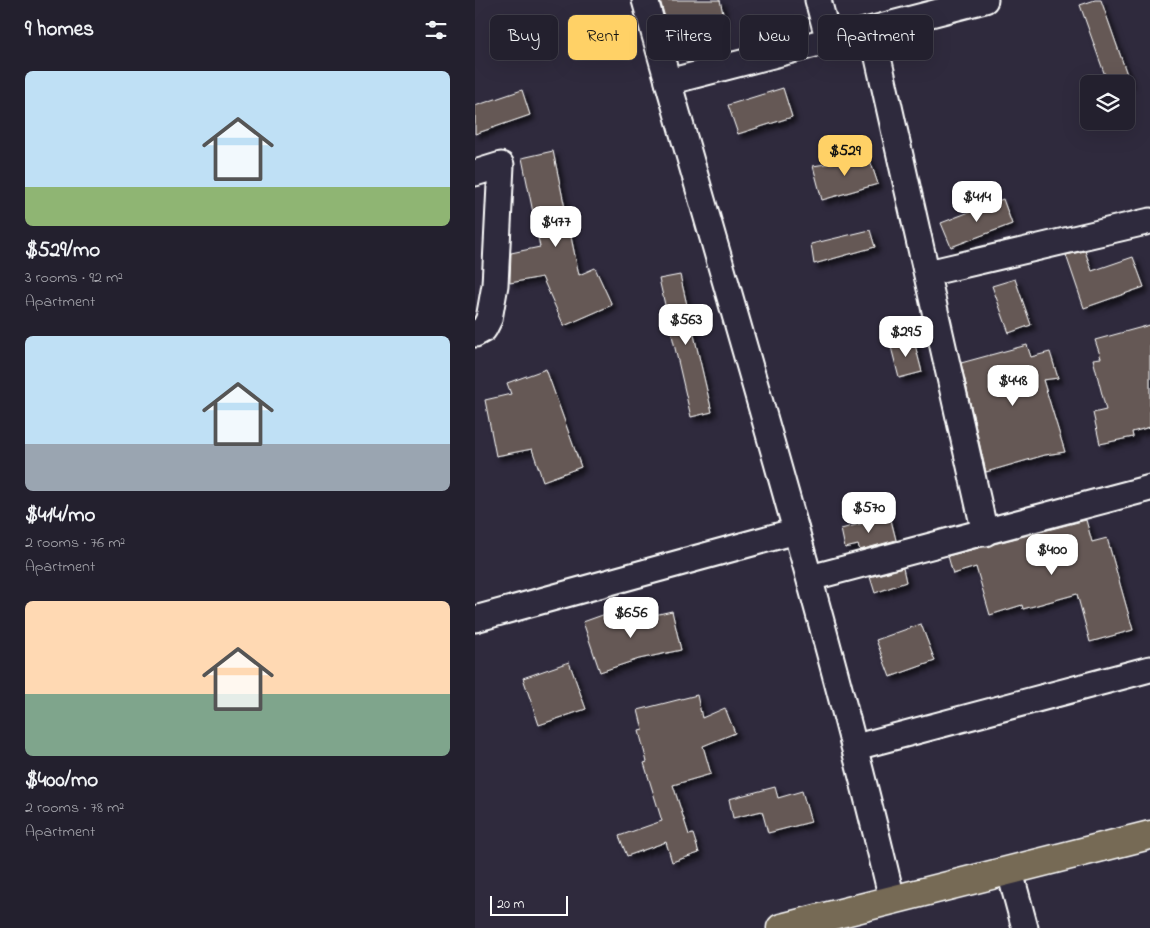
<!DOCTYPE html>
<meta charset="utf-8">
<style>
body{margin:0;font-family:"Indie Flower",sans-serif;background:#2b2836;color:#f1f3f6;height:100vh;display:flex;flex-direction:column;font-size:19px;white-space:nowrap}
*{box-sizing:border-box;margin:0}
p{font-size:16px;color:#a3a3aa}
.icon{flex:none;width:28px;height:28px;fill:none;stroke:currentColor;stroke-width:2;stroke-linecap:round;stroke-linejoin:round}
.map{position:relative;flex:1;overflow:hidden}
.side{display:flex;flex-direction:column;background:#23202e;width:475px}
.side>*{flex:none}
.banner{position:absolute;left:15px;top:15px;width:475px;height:45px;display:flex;gap:10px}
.tools{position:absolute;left:605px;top:75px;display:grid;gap:10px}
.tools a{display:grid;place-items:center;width:55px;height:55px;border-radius:8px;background:#23202e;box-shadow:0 5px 20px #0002,0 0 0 1px #403e4a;font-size:25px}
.scale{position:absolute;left:15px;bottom:12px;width:78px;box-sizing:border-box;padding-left:5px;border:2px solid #fff;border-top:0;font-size:14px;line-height:18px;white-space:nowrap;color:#fff;-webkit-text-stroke:4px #2f2a3d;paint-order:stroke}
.price{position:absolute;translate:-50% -42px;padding:0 11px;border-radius:10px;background:#fff;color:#222;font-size:16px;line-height:32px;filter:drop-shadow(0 1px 2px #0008)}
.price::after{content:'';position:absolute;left:50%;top:30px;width:15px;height:11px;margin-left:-8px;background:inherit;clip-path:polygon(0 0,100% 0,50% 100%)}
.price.selected{background:#ffd166;color:#111}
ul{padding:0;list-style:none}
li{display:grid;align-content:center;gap:10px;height:265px;padding:0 25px}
li span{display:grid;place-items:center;height:155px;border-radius:8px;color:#555}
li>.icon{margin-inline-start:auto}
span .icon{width:90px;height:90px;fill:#fffc;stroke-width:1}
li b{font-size:21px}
h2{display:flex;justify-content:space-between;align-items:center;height:60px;padding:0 25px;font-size:21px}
.pill{padding:0 18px;border-radius:8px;background:#23202e;box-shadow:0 5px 20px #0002,0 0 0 1px #403e4a;font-size:18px;line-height:45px}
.pill.selected{background:#ffd166;color:#111}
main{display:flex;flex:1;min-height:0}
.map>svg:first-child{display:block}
.building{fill:#655854;stroke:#fff;filter:url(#shadow)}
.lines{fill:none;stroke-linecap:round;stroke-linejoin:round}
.minor-casing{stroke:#fff;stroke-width:29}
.highway-casing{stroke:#fff;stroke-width:31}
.minor{stroke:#2f2a3d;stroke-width:25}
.highway{stroke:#766a54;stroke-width:28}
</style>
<main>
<section class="side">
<h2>9 homes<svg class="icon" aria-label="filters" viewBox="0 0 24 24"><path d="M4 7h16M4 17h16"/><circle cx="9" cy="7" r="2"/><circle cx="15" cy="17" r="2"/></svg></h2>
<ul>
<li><span style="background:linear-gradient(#bfe0f5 75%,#8fb573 0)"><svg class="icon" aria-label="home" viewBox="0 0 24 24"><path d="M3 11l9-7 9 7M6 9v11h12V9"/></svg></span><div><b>$529/mo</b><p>3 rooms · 92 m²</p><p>Apartment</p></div></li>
<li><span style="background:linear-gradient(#bfe0f5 70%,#9aa5b1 0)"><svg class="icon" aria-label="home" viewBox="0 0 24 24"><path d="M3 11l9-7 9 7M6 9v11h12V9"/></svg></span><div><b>$414/mo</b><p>2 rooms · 76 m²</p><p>Apartment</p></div></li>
<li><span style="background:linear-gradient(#ffd9b3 60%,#7fa58c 0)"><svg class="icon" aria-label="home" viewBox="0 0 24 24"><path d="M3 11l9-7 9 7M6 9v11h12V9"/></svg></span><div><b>$400/mo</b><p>2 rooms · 78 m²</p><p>Apartment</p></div></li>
</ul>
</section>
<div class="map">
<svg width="675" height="928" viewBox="0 0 675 928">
<defs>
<filter id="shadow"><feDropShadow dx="4.5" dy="4.5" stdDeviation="2.5" flood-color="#0009"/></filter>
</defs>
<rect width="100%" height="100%" fill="#2f2a3d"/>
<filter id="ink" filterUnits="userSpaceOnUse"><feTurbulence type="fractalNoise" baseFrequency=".02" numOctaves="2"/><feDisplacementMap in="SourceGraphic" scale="10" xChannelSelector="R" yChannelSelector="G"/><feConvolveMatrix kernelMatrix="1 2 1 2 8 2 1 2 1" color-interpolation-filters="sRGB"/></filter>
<g filter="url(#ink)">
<!-- building -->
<g class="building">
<path d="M 185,0 L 245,0 L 249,18 L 194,31 Z"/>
<path d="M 620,0 L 626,0 L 655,83 L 633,84 L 605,5 Z"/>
<path d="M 308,88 L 317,117 L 263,134 L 253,105 Z"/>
<path d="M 47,90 L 55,115 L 0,134 L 0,106 Z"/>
<path d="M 78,151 L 104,275 L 120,268 L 137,305 L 89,326 L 67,277 L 35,283 L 35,281 L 36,253 L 65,247 L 47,158 Z"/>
<path d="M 394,157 L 403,184 L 347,200 L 338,166 Z"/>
<path d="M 528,199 L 537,224 L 476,247 L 466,223 Z"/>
<path d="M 395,230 L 400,247 L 339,264 L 336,244 Z"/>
<path d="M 610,251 L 617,271 L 658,257 L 669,287 L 609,308 L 591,255 Z"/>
<path d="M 205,275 L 237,412 L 216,417 L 184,279 Z"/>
<path d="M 540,279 L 556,325 L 534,333 L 517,286 Z"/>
<path d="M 675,325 L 675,427 L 657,432 L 658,437 L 625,444 L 618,413 L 631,410 L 618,359 L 626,358 L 620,340 Z"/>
<path d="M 438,337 L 447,372 L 424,378 L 415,343 Z"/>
<path d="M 552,345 L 556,357 L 575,352 L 583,378 L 568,380 L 590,452 L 570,455 L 511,472 L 486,363 Z"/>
<path d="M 71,369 L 106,467 L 68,481 L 57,449 L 21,456 L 10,400 L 36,394 L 32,383 Z"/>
<path d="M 415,516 L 421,540 L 385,550 L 383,545 L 370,548 L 366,529 Z"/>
<path d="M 611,520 L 617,542 L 632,538 L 658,630 L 615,642 L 602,594 L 548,609 L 547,605 L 515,615 L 501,567 L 478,574 L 473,556 Z"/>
<path d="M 428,568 L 431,582 L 400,593 L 395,577 Z"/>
<path d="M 197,611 L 206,650 L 164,659 L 125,672 L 108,622 L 136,612 L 139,624 Z"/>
<path d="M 446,624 L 460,661 L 415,677 L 401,640 Z"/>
<path d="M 94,662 L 111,709 L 64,725 L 48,678 Z"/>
<path d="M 222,695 L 227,718 L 250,708 L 260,733 L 228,746 L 236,774 L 198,785 L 214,835 L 218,834 L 224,853 L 197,862 L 191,842 L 152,856 L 144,836 L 187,821 L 169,763 L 172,762 L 164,731 L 168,730 L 163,710 Z"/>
<path d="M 300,787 L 303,798 L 327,791 L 336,822 L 293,833 L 287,811 L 258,818 L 254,799 Z"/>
</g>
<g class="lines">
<defs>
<g id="minor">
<path d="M 170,0 C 254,299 345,596 417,899"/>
<path d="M 343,0 L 354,41"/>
<path d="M 397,31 L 510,533"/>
<path d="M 193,82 L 510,0"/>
<path d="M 0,173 L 26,165 L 20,285 L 14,319 L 9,329 L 0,334"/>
<path d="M 453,273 L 675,221"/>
<path d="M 335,578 L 675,488"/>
<path d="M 0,619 L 321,531"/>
<path d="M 381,747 L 675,669"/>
<path d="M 535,872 L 550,928"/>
</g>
<path id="highway" d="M 306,928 L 675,835"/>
</defs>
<!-- minor casing -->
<use href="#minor" class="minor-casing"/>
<!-- highway casing -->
<use href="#highway" class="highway-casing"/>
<!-- minor -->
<use href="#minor" class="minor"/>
<!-- highway -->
<use href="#highway" class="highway"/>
</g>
</g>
</svg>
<div class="tools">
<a><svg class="icon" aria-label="layers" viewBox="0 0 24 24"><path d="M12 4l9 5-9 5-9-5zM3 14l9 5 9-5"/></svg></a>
</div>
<div class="scale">20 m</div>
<b class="price selected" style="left:370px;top:177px">$529</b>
<b class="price" style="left:502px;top:223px">$414</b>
<b class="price" style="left:81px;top:248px">$477</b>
<b class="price" style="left:211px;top:346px">$563</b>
<b class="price" style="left:431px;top:358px">$295</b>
<b class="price" style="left:538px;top:407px">$448</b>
<b class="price" style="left:394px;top:534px">$570</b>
<b class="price" style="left:577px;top:576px">$400</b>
<b class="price" style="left:156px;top:639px">$656</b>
<div class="banner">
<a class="pill">Buy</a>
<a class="pill selected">Rent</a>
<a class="pill">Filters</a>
<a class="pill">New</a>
<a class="pill">Apartment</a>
</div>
</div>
</main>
